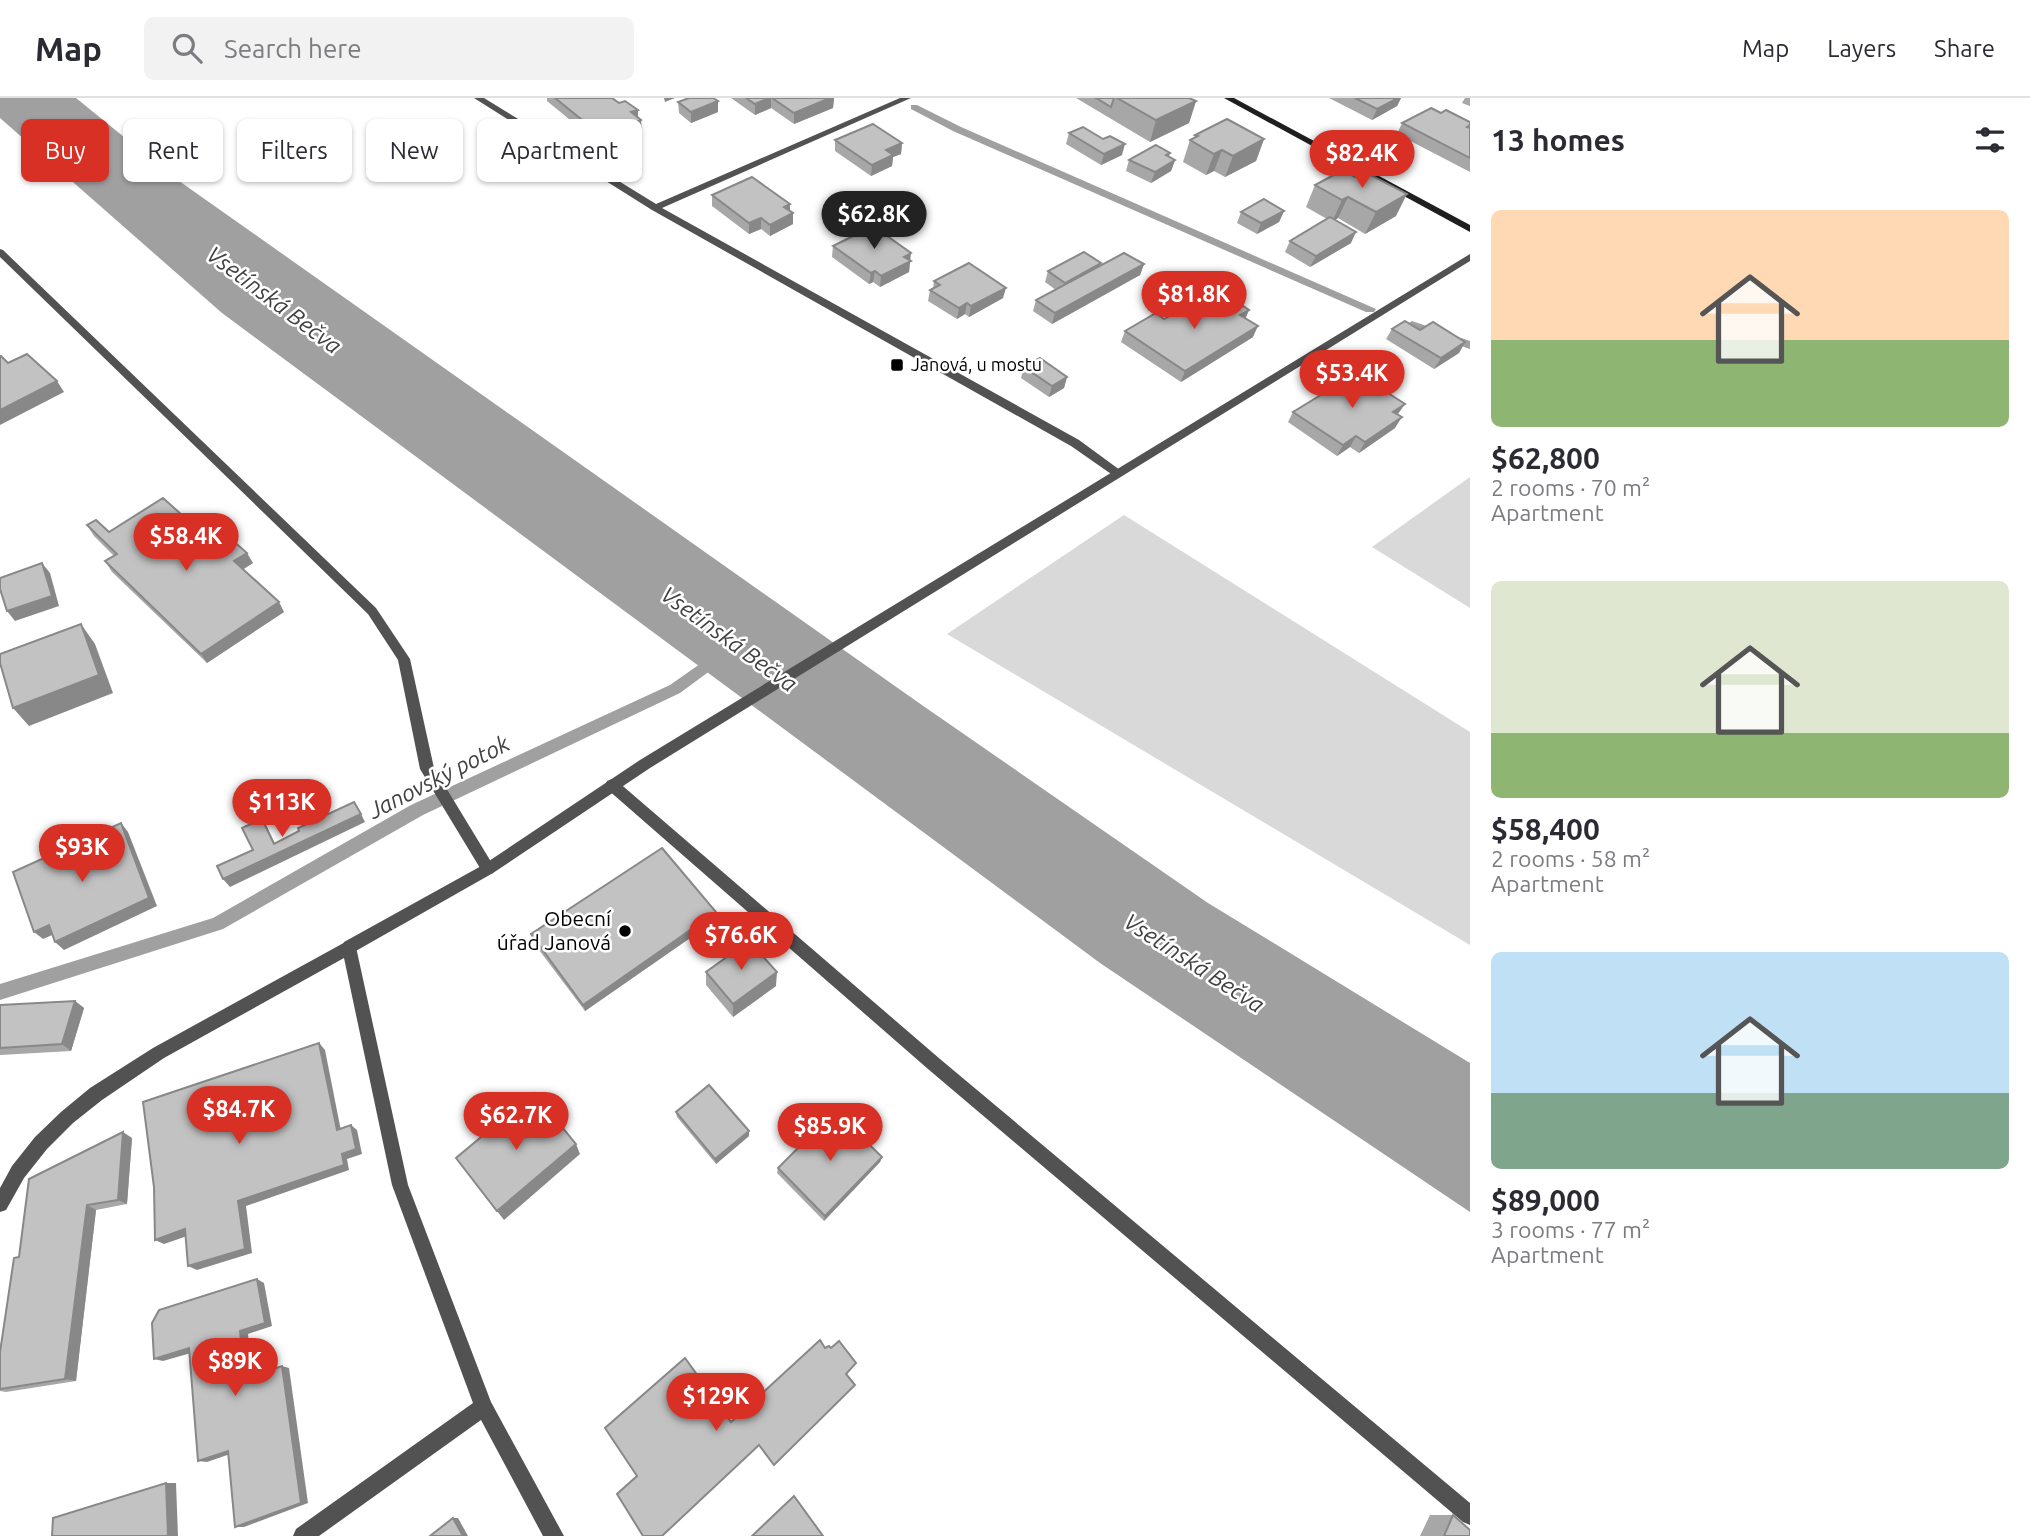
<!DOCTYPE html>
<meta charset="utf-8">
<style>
body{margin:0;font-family:Ubuntu,sans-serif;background:#f2f2f3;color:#2b2b33;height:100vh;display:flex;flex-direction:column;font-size:26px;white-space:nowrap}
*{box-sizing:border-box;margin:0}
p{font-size:23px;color:#7c7c81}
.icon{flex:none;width:38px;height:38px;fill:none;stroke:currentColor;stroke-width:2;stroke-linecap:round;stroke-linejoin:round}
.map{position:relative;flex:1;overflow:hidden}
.side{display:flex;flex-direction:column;background:#fff;width:560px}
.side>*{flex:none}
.guide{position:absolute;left:21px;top:21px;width:665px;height:63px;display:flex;gap:14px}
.price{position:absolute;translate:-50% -60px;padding:0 16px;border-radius:24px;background:#d93025;color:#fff;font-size:23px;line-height:46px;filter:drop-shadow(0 2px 4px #0008)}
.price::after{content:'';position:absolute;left:50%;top:42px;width:21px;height:16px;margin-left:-10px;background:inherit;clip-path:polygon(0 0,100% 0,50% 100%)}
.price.active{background:#222;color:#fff}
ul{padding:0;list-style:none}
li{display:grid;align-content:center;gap:14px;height:371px;padding:0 21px}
li span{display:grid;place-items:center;height:217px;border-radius:10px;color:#555}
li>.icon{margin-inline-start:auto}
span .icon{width:126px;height:126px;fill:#fffc;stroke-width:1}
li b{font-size:30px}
h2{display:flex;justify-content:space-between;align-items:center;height:84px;padding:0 21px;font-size:30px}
.tag{padding:0 24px;border-radius:10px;background:#fff;box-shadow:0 2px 5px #0004;font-size:24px;line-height:63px}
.tag.active{background:#d93025;color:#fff}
header{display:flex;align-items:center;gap:42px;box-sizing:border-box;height:98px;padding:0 35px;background:#fff;border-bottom:2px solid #e1e1e2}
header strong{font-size:33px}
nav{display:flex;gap:38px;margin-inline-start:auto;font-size:24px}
.search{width:490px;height:63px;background:#f2f2f3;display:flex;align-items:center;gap:18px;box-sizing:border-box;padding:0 24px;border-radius:10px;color:#7c7c81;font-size:26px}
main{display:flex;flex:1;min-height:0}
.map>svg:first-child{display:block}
.green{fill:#d9d9d9}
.water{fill:#a0a0a0}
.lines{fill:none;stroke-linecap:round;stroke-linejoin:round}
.stream{fill:#a0a0a0;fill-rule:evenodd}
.minor{fill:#525252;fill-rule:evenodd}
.tertiary{fill:#525252;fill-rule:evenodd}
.secondary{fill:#1f1f1f;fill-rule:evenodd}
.wall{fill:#a7a7a7}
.shaded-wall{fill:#888}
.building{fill:#c2c2c2;stroke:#888;stroke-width:2}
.poi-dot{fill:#000;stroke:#fff;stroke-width:2.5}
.labels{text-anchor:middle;stroke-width:5;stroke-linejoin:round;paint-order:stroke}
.far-poi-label{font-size:18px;fill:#000;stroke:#fff;text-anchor:start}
.poi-label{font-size:21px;fill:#000;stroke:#fff;text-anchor:end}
.water-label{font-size:23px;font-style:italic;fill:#414141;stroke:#fff}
</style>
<header>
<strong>Map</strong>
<div class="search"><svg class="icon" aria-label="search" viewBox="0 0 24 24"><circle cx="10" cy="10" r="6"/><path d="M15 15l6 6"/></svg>Search here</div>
<nav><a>Map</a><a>Layers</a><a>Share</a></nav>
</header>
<main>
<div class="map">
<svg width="1470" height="1438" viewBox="0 0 1470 1438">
<rect width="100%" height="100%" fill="#fff"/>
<!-- green -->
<g class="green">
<path d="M 1470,379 L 1470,510 L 1372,449 Z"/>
<path d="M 1124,417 L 1470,634 L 1470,847 L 947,536 Z"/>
</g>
<!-- water -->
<path class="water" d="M 0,0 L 76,0 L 172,78 L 919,605 L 1208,805 L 1470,965 L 1470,1114 L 1100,865 L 222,215 L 0,20 Z"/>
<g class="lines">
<!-- stream -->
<g class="stream">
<path d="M 911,7 L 917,7 L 961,29 L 1376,211 L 1374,214 L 1366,214 L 953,33 L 911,11 Z"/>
<path d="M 1412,223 L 1470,243 L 1470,251 L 1408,230 L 1406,227 Z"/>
<path d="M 717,554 L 724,560 L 722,564 L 680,595 L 423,717 L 223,831 L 0,902 L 0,886 L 213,820 L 411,707 L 670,587 Z"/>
</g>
<!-- minor -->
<g class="minor">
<path d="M 474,0 L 484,0 L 656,106 L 900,0 L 911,0 L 662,110 L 1079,342 L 1124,375 L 1122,378 L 1114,378 L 1071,348 L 652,112 Z"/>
<path d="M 0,151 L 3,152 L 376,510 L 410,561 L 434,670 L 493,767 L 495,771 L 493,775 L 488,777 L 483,775 L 420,671 L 398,562 L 368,516 L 0,159 Z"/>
<path d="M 612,681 L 617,683 L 940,961 L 1470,1405 L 1470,1427 L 1463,1424 L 928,971 L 607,691 L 605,687 L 607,683 Z"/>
<path d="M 349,842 L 354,844 L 356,849 L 408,1087 L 491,1304 L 564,1438 L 543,1438 L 481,1322 L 319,1438 L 293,1438 L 296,1431 L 473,1305 L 392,1087 L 344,860 L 164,960 L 102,1002 L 73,1025 L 47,1051 L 24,1080 L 6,1112 L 0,1114 L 0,1090 L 12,1068 L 35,1039 L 61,1014 L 90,990 L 153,950 Z"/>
</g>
<!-- tertiary -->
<path class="tertiary" d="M 1470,156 L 1470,163 L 650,670 L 493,775 L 354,854 L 349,856 L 344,854 L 342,849 L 344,844 L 483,767 L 640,662 Z"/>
<!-- secondary -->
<path class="secondary" d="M 1224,0 L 1234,0 L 1470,127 L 1470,134 Z"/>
</g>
<!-- wall -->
<g class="wall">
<path d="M 547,0 L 612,0 L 619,5 L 638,12 L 638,20 L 642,33 L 603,49 L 547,3 Z"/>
<path d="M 731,0 L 834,0 L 833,10 L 794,26 L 771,10 L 755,17 Z"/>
<path d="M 1076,0 L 1189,0 L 1196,3 L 1189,25 L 1150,44 Z"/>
<path d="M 1329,0 L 1401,0 L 1397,8 L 1372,22 Z"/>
<path d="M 1465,0 L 1470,0 L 1470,8 L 1462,5 Z"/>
<path d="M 718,3 L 718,14 L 691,25 L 679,15 L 678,4 Z"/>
<path d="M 1441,15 L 1470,24 L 1470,74 L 1397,36 L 1402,25 Z"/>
<path d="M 1069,35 L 1122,57 L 1101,67 L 1066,46 Z"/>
<path d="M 1195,37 L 1264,41 L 1256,63 L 1225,79 L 1214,73 L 1206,77 L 1183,64 L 1190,42 L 1194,40 Z"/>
<path d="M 835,42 L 902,45 L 901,56 L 893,59 L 892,68 L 871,78 L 835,53 Z"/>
<path d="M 1170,55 L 1169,59 L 1175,62 L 1171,73 L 1151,85 L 1126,73 L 1129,62 Z"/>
<path d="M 1343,72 L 1396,118 L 1365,136 L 1338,120 L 1335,122 L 1351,145 L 1310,169 L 1285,154 L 1290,143 L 1327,121 L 1306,109 L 1315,87 Z"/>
<path d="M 712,97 L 793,115 L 793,126 L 770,138 L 761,131 L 749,136 L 712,108 Z"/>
<path d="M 1284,113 L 1279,124 L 1257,136 L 1237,125 L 1241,114 Z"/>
<path d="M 833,148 L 910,163 L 909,174 L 880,189 L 873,184 L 869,186 L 832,159 Z"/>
<path d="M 1144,166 L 1140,177 L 1052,226 L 1033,213 L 1036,202 L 1056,192 L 1045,184 L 1048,173 L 1100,168 Z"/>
<path d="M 934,183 L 1003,200 L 969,219 L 965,216 L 957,221 L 928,203 L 930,192 L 933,190 Z"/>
<path d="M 1245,220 L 1253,239 L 1181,284 L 1121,244 L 1125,233 L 1164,221 Z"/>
<path d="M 1392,231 L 1420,232 L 1465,244 L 1459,255 L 1434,271 L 1386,241 Z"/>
<path d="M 1024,269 L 1067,279 L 1064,290 L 1049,299 L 1021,280 Z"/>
<path d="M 1293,314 L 1398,317 L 1395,330 L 1359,355 L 1350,349 L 1337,358 L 1288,324 Z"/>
<path d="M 192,426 L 253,465 L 243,471 L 284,514 L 207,565 L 112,474 L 105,463 L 114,458 L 94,438 L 87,427 L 109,434 Z"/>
<path d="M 716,814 L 716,822 L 585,913 L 533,844 L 531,836 Z"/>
<path d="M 706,874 L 776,888 L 733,919 L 706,887 Z"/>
<path d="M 75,903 L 84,910 L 71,953 L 0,957 L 0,907 Z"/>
<path d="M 676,1014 L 749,1038 L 716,1066 L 677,1019 Z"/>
<path d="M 132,1040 L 127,1106 L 96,1112 L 76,1283 L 6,1294 L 0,1293 L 0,1254 L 19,1159 Z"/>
<path d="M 882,1059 L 880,1064 L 824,1123 L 777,1075 L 778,1070 Z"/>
<path d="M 1430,1417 L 1453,1417 L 1470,1438 L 1420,1438 Z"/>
</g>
<!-- shaded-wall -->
<g class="shaded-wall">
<path d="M 664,0 L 675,0 L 665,4 Z"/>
<path d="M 769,0 L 771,0 L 771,10 L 755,17 L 755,6 Z"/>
<path d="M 830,0 L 834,0 L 833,10 L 794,26 L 794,15 Z"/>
<path d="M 1398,0 L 1401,0 L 1397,8 L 1372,22 L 1377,11 Z"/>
<path d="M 718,3 L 718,14 L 691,25 L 691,14 Z"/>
<path d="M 1196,3 L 1189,25 L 1150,44 L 1156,22 Z"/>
<path d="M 638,12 L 638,23 L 631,14 Z"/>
<path d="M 641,22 L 642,33 L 603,49 L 602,38 Z"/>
<path d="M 1264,41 L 1256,63 L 1225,79 L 1233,58 Z"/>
<path d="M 902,45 L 901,56 L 893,59 L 892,68 L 871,78 L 872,67 L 886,52 Z"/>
<path d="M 1125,46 L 1122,57 L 1101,67 L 1104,56 Z"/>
<path d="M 1222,52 L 1214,73 L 1206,77 L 1214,56 Z"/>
<path d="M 1175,62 L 1171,73 L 1151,85 L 1155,74 Z"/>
<path d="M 1407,96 L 1396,118 L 1365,136 L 1376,114 Z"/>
<path d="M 1348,99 L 1338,120 L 1332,124 L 1342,102 Z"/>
<path d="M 790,106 L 790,117 L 793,115 L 793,126 L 770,138 L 770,127 L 784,109 Z"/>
<path d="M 1284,113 L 1279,124 L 1257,136 L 1261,125 Z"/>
<path d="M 761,120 L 761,131 L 749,136 L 749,125 Z"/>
<path d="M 1356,134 L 1351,145 L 1310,169 L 1316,158 Z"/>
<path d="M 911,155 L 909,174 L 880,189 L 881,178 L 904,159 Z"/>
<path d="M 1101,165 L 1098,176 L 1062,196 L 1065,185 Z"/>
<path d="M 1144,166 L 1140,177 L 1052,226 L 1055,215 Z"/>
<path d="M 875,173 L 873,184 L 869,186 L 871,175 Z"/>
<path d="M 1006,190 L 1003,200 L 969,219 L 971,208 Z"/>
<path d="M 967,205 L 965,216 L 957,221 L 959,210 Z"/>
<path d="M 1249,212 L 1245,222 L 1240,217 Z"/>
<path d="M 1258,228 L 1253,239 L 1181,284 L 1185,273 Z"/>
<path d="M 1465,244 L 1459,255 L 1434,271 L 1441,260 Z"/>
<path d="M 1067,279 L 1064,290 L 1049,299 L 1052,288 Z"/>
<path d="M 57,283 L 64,294 L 0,327 L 0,312 Z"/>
<path d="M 1405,306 L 1398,316 L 1393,314 Z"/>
<path d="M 1402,319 L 1395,330 L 1359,355 L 1365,344 Z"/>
<path d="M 1356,338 L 1350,349 L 1337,358 L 1343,347 Z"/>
<path d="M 247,455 L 253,465 L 239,474 L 234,463 Z"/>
<path d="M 42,465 L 50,475 L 59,508 L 15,523 L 7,513 Z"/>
<path d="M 279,504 L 284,514 L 207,565 L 201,556 Z"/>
<path d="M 81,526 L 95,546 L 113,595 L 29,628 L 13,610 Z"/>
<path d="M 361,716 L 365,724 L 230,789 L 223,781 Z"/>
<path d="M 262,721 L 267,729 L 279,754 L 274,746 Z"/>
<path d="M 121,725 L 128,734 L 157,808 L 64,852 L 55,844 Z"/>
<path d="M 716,814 L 716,822 L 585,913 L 583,907 Z"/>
<path d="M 49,827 L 59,834 L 43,841 L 34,834 Z"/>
<path d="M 777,874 L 776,888 L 733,919 L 733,906 Z"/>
<path d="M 75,903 L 84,910 L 71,953 L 62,946 Z"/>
<path d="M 319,945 L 325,952 L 342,1038 L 337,1032 Z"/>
<path d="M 351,1027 L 357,1032 L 362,1056 L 347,1061 L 349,1072 L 246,1108 L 252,1155 L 197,1172 L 188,1168 L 238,1103 L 342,1056 Z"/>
<path d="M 749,1033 L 749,1038 L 716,1066 L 715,1061 Z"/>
<path d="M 123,1034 L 132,1040 L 127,1106 L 118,1102 Z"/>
<path d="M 576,1046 L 580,1056 L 504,1122 L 497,1113 Z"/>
<path d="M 882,1059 L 880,1064 L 824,1123 L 825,1118 Z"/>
<path d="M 87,1107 L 96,1112 L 76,1283 L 65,1281 Z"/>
<path d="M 185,1131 L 193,1136 L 164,1146 L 155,1142 Z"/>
<path d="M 257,1181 L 264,1185 L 272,1228 L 248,1236 L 253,1283 L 245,1281 L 240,1233 Z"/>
<path d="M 189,1250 L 198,1253 L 163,1263 L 154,1261 Z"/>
<path d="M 282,1268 L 289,1270 L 308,1405 L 244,1429 L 235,1429 Z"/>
<path d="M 228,1353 L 236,1354 L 207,1364 L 198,1363 Z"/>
<path d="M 166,1385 L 176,1385 L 178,1438 L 168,1438 Z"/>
<path d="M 453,1420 L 458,1420 L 468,1438 L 463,1438 Z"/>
</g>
<!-- building -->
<g class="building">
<path d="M 555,0 L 612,0 L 619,5 L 625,3 L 638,12 L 631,14 L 641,22 L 602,38 Z"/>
<path d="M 689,0 L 713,0 L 718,3 L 691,14 L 678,4 Z"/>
<path d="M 746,0 L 769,0 L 755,6 Z"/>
<path d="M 772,0 L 830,0 L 794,15 Z"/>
<path d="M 1096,0 L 1114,0 L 1111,9 Z"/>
<path d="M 1117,0 L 1189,0 L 1196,3 L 1156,22 Z"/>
<path d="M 1355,0 L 1398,0 L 1377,11 Z"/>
<path d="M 1431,10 L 1441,15 L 1446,12 L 1470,24 L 1470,27 L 1467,29 L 1470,30 L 1470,60 L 1402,25 Z"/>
<path d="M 1227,21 L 1264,41 L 1233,58 L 1222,52 L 1214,56 L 1190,42 L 1198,38 L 1195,37 Z"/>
<path d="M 873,26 L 902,45 L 886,52 L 893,57 L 872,67 L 835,42 Z"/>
<path d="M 1083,29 L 1103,41 L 1110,38 L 1125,46 L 1104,56 L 1069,35 Z"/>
<path d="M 1156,47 L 1170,55 L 1166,57 L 1175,62 L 1155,74 L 1129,62 Z"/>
<path d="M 1343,72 L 1355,79 L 1365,74 L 1407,96 L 1376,114 L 1348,99 L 1342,102 L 1315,87 Z"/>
<path d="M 752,79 L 790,106 L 784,109 L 793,115 L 770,127 L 761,120 L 749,125 L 712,97 Z"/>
<path d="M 1264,101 L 1284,113 L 1261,125 L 1241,114 Z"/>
<path d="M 1330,119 L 1356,134 L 1316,158 L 1290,143 Z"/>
<path d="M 873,128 L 911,155 L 904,159 L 911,163 L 881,178 L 875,173 L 871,175 L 833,148 Z"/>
<path d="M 1084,154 L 1101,165 L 1065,185 L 1048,173 Z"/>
<path d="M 1124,155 L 1144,166 L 1055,215 L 1036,202 Z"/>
<path d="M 969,165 L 1006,190 L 971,208 L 967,205 L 959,210 L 930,192 L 940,187 L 934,183 Z"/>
<path d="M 1207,196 L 1221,206 L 1231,200 L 1249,212 L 1240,217 L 1258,228 L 1185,273 L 1125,233 L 1156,215 L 1164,221 Z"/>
<path d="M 1405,223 L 1420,232 L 1433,224 L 1465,244 L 1441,260 L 1392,231 Z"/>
<path d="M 27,256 L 57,283 L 0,312 L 0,258 L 1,258 L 8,265 Z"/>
<path d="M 1040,260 L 1067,279 L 1052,288 L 1024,269 Z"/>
<path d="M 1357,275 L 1405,306 L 1393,314 L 1402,319 L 1365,344 L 1356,338 L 1343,347 L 1293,314 Z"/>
<path d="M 163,400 L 192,426 L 205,418 L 247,455 L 234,463 L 279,504 L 201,556 L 105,463 L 117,456 L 87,427 L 96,422 L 109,434 Z"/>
<path d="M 42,465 L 52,498 L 7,513 L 0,491 L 0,480 Z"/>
<path d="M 81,526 L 99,577 L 13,610 L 0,565 L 0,556 Z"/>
<path d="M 354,704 L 361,716 L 223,781 L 217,768 L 253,752 L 242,730 L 262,721 L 274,746 L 299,733 L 298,730 Z"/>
<path d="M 121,725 L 149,800 L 55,844 L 49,827 L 34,834 L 13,774 Z"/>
<path d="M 662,750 L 716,814 L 583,907 L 531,836 Z"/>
<path d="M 749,843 L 777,874 L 733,906 L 706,874 Z"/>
<path d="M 75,903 L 62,946 L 0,950 L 0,907 Z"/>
<path d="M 319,945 L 337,1032 L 351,1027 L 356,1051 L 342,1056 L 344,1067 L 238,1103 L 245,1151 L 188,1168 L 185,1131 L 155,1142 L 154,1089 L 143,1004 Z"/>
<path d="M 709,987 L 749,1033 L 715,1061 L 676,1014 Z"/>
<path d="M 534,995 L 576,1046 L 497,1113 L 456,1060 Z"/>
<path d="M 835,1013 L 882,1059 L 825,1118 L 778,1070 Z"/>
<path d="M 123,1034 L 118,1102 L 87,1107 L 65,1281 L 0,1291 L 0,1254 L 14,1160 L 19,1159 L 29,1081 Z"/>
<path d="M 257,1181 L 265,1225 L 240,1233 L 245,1281 L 282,1268 L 301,1405 L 235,1429 L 228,1353 L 198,1363 L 189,1250 L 154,1261 L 152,1225 L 159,1212 Z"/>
<path d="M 820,1242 L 825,1250 L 829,1248 L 831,1250 L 839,1243 L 856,1265 L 846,1276 L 855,1287 L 774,1367 L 759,1347 L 662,1438 L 643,1438 L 617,1396 L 637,1378 L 605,1330 L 685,1260 L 731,1324 Z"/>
<path d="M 166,1385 L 168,1438 L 52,1438 L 53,1420 Z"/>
<path d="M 794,1398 L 823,1438 L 752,1438 Z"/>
<path d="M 1453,1417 L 1470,1432 L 1470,1438 L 1444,1438 Z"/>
<path d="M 453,1420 L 463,1438 L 430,1438 Z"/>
</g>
<!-- markers -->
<g class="poi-dot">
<rect x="890" y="260" width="14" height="14" rx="3.5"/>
<circle cx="625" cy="833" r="7"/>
</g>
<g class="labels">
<!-- far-poi labels -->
<g class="far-poi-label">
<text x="911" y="273">Janová, u mostu</text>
</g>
<!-- poi labels -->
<g class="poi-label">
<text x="611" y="828">Obecní<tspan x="611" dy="24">úřad Janová</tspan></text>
</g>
<!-- water labels -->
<g class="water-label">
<text transform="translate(274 202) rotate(37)" y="8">Vsetínská Bečva</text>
<text transform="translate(729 541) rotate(36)" y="8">Vsetínská Bečva</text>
<text transform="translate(439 679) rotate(-27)" y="8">Janovský potok</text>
<text transform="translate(1194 865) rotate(33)" y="8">Vsetínská Bečva</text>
</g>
</g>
</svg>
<b class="price" style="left:1362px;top:92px">$82.4K</b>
<b class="price active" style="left:874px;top:153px">$62.8K</b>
<b class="price" style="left:1194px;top:233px">$81.8K</b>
<b class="price" style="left:1352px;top:312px">$53.4K</b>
<b class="price" style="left:186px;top:475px">$58.4K</b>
<b class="price" style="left:282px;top:741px">$113K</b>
<b class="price" style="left:82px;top:786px">$93K</b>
<b class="price" style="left:741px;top:874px">$76.6K</b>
<b class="price" style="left:239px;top:1048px">$84.7K</b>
<b class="price" style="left:516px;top:1054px">$62.7K</b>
<b class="price" style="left:830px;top:1065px">$85.9K</b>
<b class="price" style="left:235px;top:1300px">$89K</b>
<b class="price" style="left:716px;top:1335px">$129K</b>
<div class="guide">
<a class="tag active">Buy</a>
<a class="tag">Rent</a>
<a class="tag">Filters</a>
<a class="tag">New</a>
<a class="tag">Apartment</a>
</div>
</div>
<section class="side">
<h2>13 homes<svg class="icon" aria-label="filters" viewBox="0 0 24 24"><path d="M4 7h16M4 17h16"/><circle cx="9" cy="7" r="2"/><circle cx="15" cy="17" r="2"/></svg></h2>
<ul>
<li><span style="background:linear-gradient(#ffd9b3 60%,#8fb573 0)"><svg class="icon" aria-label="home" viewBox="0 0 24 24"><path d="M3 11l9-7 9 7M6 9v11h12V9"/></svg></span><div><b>$62,800</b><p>2 rooms · 70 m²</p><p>Apartment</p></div></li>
<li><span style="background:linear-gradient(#dfe7d0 70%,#8fb573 0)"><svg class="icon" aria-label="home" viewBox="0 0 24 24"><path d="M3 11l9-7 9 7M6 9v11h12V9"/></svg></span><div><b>$58,400</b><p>2 rooms · 58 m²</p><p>Apartment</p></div></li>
<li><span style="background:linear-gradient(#bfe0f5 65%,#7fa58c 0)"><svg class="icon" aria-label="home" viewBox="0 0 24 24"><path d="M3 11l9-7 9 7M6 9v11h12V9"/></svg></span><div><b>$89,000</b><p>3 rooms · 77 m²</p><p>Apartment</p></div></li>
</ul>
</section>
</main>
